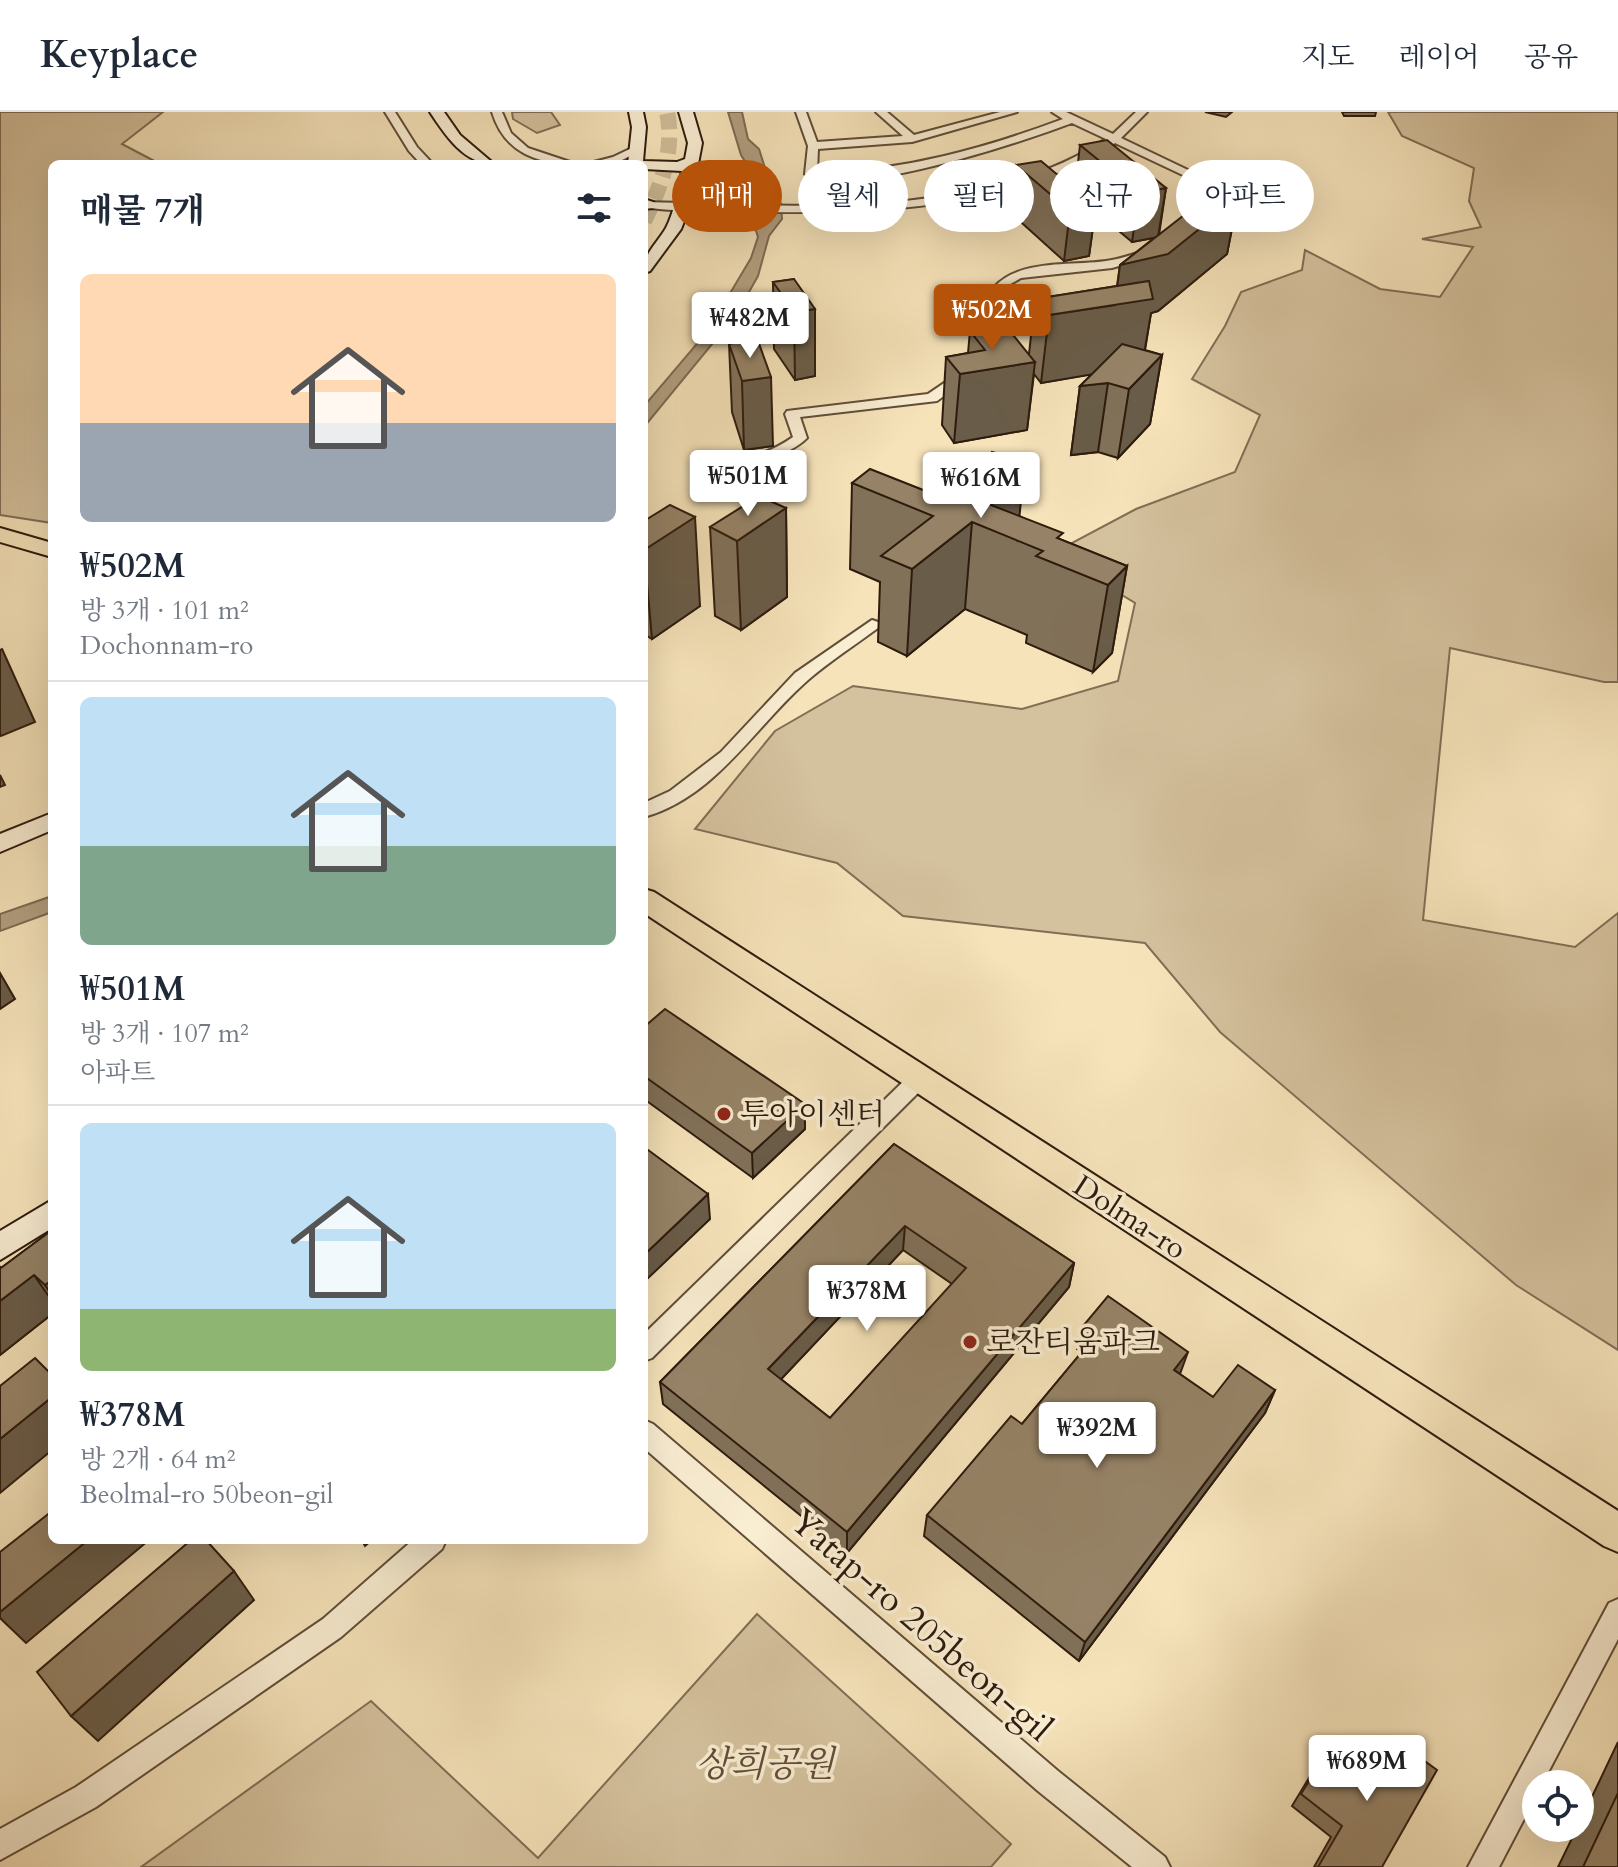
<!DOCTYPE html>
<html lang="ko">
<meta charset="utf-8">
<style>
body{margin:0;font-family:Cardo,"Noto Serif KR",serif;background:#f2f2f3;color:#1f2937;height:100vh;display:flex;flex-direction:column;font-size:30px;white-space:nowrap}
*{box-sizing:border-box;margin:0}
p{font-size:26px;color:#747a83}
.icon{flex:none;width:44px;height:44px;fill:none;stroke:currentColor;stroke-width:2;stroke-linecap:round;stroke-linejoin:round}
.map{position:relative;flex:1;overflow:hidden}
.details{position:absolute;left:48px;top:48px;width:600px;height:1384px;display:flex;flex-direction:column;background:#fff;border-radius:12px;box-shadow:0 8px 32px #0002}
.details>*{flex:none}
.guide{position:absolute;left:672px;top:48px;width:760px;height:72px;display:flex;gap:16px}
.buttons{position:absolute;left:1522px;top:1658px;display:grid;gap:16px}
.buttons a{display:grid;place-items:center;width:72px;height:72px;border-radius:50%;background:#fff;box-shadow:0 8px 32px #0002;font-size:40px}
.price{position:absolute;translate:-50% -68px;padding:0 18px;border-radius:8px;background:#fff;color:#222;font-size:26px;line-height:52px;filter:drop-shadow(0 2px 4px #0008)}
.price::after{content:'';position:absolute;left:50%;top:48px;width:24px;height:18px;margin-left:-12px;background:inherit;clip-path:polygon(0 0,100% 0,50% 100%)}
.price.active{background:#b45309;color:#fff}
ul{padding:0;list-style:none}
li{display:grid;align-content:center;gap:16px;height:424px;padding:0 32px}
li+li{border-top:2px solid #e0e1e3}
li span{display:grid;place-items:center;height:248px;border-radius:12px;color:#555}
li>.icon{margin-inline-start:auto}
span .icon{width:144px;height:144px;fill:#fffc;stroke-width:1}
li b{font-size:34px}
h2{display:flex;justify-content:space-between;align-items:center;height:96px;padding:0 32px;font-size:34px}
.tag{padding:0 28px;border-radius:36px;background:#fff;box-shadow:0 8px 32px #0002;font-size:28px;line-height:72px}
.tag.active{background:#b45309;color:#fff}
header{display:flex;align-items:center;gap:48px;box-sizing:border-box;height:112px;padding:0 40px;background:#fff;border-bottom:2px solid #e0e1e3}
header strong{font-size:38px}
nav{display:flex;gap:44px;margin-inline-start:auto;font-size:28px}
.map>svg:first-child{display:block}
.green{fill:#d4c19d;stroke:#816e55;stroke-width:2}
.water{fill:#b29f7f;stroke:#7d6a51;stroke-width:2}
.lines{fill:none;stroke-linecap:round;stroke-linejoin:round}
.street-tunnel{stroke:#cebb97;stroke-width:12;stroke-dasharray:12 6;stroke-linecap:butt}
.secondary-tunnel{stroke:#cebb97;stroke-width:16;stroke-dasharray:16 8;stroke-linecap:butt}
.street-casing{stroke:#604d38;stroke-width:4}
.secondary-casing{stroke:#2e1b0d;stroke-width:4}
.primary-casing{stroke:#2e1b0d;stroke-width:4}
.street{fill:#f9edd2;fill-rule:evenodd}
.secondary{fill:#f9edd2;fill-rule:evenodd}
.primary{fill:#f6e3ba;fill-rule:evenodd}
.wall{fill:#817159;stroke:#2e1b0d;stroke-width:2;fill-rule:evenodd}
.shaded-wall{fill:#695c48;stroke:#2e1b0d;stroke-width:2}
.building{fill:#968367;stroke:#2e1b0d;stroke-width:2;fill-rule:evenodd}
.poi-dot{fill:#8f2418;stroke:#f9edd2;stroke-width:3}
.labels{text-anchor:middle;stroke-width:7;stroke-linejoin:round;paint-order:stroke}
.poi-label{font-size:30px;fill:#2e1b0d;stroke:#f9edd2;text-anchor:start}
.street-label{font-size:30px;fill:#2e1b0d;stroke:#f9edd2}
.near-street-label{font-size:36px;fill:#2e1b0d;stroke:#f9edd2}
.near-park-label{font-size:36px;font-style:italic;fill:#604d38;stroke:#f9edd2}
</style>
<header>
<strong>Keyplace</strong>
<nav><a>지도</a><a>레이어</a><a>공유</a></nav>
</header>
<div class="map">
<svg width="1618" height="1755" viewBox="0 0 1618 1755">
<rect width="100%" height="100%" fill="#f6e3ba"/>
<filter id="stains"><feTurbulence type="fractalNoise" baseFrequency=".0025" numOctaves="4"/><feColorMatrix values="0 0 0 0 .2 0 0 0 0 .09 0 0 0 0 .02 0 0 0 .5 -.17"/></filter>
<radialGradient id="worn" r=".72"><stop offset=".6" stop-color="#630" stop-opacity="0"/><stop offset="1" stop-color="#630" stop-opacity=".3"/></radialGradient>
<!-- green -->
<g class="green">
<path d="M 0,0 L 163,0 L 122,32 L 160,52 L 52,52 L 52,411 L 0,403 Z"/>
<path d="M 512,0 L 551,0 L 560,13 L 537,21 L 513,7 Z"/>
<path d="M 1388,0 L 1618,0 L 1618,570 L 1604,570 L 1450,536 L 1423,808 L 1575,835 L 1618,801 L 1618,1238 L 1516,1173 L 1220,920 L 1145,831 L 903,804 L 837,751 L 695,717 L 775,619 L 853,574 L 1022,597 L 1118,569 L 1135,491 L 1053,441 L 1136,397 L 1235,360 L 1260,303 L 1192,267 L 1225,214 L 1241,180 L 1302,158 L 1305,138 L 1380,177 L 1440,185 L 1473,135 L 1422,127 L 1481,115 L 1469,89 L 1474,56 L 1402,24 Z"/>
<path d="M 1253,91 L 1272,93 L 1294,106 L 1297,113 C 1277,120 1259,109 1244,97 Z"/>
<path d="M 757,1502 L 1011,1732 L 991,1755 L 141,1755 L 371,1589 L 538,1746 Z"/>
</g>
<!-- water -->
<g class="water">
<path d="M 728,0 L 742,0 L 748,27 L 759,37 L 765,56 L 765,67 L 781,92 L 782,107 L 769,124 L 758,164 L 736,203 L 644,315 L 644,294 L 707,220 L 751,146 L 758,125 L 756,119 L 740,108 L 749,56 L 741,43 Z"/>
<path d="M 52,784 L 52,800 L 0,819 L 0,802 Z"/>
</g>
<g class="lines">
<!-- street-tunnel -->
<path class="street-tunnel" d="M 986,243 L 988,199"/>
<!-- secondary-tunnel -->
<path class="secondary-tunnel" d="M 644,109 C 661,75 675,38 667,0"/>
<defs>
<g id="street">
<path d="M 385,0 L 395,0 L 417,35 L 433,52 L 421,52 L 409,39 Z"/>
<path d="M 492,0 L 502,0 L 511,21 L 528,36 L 576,52 C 536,52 504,40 492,0 Z"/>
<path d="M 796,0 L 806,0 L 817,30 L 903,24 L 876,0 L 887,0 L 914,23 L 1000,0 L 1017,0 L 912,30 L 818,37 L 817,60 L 820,61 C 905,58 983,37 1063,7 L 1052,0 L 1066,0 L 1113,22 L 1136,0 L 1147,0 L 1121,26 L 1236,81 L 1209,111 L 1201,111 L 1201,107 L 1223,82 L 1115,31 C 1013,101 849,103 729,99 C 702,98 671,100 644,95 L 644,91 L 648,90 C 790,94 983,109 1106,27 L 1072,11 C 1025,29 846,89 805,62 L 808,34 Z"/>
<path d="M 634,35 L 640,38 L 638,40 L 616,51 L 586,52 L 613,45 Z"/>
<path d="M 1155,135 L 1161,139 L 1159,142 L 1112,156 L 1021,166 L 1007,174 L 998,184 L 993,202 L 982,199 C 996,144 1061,155 1106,149 C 1123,147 1139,140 1155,135 Z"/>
<path d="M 962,259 L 974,262 L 937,289 L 800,305 L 807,326 C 790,344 721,369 701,353 C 713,344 736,347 751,344 C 767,341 780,334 793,325 L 785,302 L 787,299 L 928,282 Z"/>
<path d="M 872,508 L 878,510 L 878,516 C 855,533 830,549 808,568 C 755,614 716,685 644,705 L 644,691 L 670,679 L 721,640 L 795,561 Z"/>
<path d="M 918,960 L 925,962 L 928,968 L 925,974 L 652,1246 L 644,1249 L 644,1222 L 911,962 Z"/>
<path d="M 644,1308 L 653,1312 L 1058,1659 L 1165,1745 L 1170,1755 L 1132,1755 L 1038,1679 L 644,1336 Z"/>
<path d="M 413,1428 L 446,1428 L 442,1437 L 341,1525 L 96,1695 L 0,1748 L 0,1717 L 76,1675 L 323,1507 Z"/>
<path d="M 1618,1487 L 1618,1527 L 1542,1672 L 1536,1672 L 1536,1684 L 1499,1755 L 1468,1755 L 1609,1491 Z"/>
</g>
<g id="secondary">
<path d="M 430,0 L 444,0 L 460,23 L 494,52 C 464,52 446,24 430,0 Z"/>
<path d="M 629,0 L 643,0 L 646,15 L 643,49 L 677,50 L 685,47 L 688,31 L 679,0 L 693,0 L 702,31 L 690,94 L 681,117 L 650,159 L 644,161 C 644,140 656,133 666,116 C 675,98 678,78 682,59 L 644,57 L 644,52 L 628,52 L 632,15 Z"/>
<path d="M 644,87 L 653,90 L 656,93 L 653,96 L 644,97 Z"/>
<path d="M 52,701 L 52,718 L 0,740 L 0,722 Z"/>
<path d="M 52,1088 L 52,1116 L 0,1148 L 0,1119 Z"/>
</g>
<g id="primary">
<path d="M 0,416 L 52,431 L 52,445 L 0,430 Z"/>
<path d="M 644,777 L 654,780 L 1618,1399 L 1618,1440 L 1604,1434 L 644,801 Z"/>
</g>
</defs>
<!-- street casing -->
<use href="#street" class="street-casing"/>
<!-- secondary casing -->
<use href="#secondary" class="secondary-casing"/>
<!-- primary casing -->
<use href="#primary" class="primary-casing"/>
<!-- street -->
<use href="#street" class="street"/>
<!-- secondary -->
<use href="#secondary" class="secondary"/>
<!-- primary -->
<use href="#primary" class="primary"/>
</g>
<!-- wall -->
<g class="wall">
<path d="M 1205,0 L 1232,0 L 1226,5 Z"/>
<path d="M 1342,0 L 1376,0 L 1375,4 L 1344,4 Z"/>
<path d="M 1080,33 L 1166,76 L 1159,123 L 1200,95 L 1238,86 L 1227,142 L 1158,199 L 1151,201 L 1145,238 L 1162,243 L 1150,312 L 1118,346 L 1098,340 L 1071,343 L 1080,274 L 1092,262 L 1041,271 L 1034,262 L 1027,318 L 954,331 L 942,313 L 946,245 L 968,241 L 970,219 L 1029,242 L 1035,187 L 1117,174 L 1120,153 L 1154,126 L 1132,130 L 1095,99 L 1089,144 L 1064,149 L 1012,102 L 1016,53 L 1075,77 Z"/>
<path d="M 794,167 L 815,264 L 795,268 L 774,237 L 773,170 Z"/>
<path d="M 729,232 L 773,334 L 744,338 L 732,300 Z"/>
<path d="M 852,371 L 951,389 L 1019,404 L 1062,428 L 1127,454 L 1112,541 L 1093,560 L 1026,531 L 1027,523 L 965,497 L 907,544 L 878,530 L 880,470 L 850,457 Z"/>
<path d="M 786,396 L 787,485 L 741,518 L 715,504 L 710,415 Z"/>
<path d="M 644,409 L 700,494 L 652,527 L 644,522 Z"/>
<path d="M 644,915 L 805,992 L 805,1017 L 753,1066 L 644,987 Z"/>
<path d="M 894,1032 L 1074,1151 L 1069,1175 L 847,1441 L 663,1292 L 660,1270 ZM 903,1138 L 952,1172 L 830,1306 L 781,1267 Z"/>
<path d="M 52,1118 L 52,1202 L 0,1243 L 0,1155 L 1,1156 Z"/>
<path d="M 1083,1214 L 1180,1262 L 1213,1285 L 1275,1278 L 1265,1301 L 1079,1549 L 924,1424 L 927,1403 L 1022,1312 L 1082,1240 L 1077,1237 Z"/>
<path d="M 1396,1628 L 1382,1755 L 1314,1755 L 1331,1725 L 1292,1694 L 1324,1641 L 1334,1629 L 1374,1659 L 1385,1641 Z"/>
<path d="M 1618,1630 L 1618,1755 L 1558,1755 L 1577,1716 L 1580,1716 L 1580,1710 Z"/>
</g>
<!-- shaded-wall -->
<g class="shaded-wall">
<path d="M 1166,76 L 1158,125 L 1132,130 L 1139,81 Z"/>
<path d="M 1238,86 L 1227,142 L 1158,199 L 1151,201 L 1142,254 L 1041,271 L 1049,203 L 1115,193 L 1120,153 Z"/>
<path d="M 1096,95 L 1089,144 L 1064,149 L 1070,99 Z"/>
<path d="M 815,197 L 815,264 L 795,268 L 794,200 Z"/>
<path d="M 1162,243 L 1150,312 L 1118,346 L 1129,277 Z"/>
<path d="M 1035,250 L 1027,318 L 954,331 L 960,262 Z"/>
<path d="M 771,265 L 773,334 L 744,338 L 742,269 Z"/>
<path d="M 1108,271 L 1098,340 L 1071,343 L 1080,274 Z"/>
<path d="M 1025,349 L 1017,428 L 991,393 Z"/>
<path d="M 786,396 L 787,485 L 741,518 L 737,429 Z"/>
<path d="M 695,405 L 700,494 L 652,527 L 644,438 Z"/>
<path d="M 972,410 L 965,497 L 907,544 L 912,457 Z"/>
<path d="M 1127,454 L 1112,541 L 1093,560 L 1108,473 Z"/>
<path d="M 2,537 L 35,610 L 1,624 L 0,621 L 0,538 Z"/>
<path d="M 0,663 L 5,673 L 0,675 Z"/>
<path d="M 0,861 L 15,887 L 0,897 Z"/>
<path d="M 805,992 L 805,1017 L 753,1066 L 752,1041 Z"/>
<path d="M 708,1082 L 710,1107 L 644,1170 L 644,1143 Z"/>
<path d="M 905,1114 L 903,1138 L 769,1280 L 768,1257 Z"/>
<path d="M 1074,1151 L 1069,1175 L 847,1441 L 847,1420 Z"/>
<path d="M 34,1163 L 52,1189 L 52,1202 L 0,1243 L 0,1189 Z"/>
<path d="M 52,1168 L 52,1184 L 45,1173 Z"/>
<path d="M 1188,1240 L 1180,1262 L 1174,1258 Z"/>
<path d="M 1275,1278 L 1265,1301 L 1079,1549 L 1085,1530 Z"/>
<path d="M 52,1285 L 52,1338 L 0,1381 L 0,1327 Z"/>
<path d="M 88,1428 L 149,1428 L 26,1531 L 0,1506 L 0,1500 Z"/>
<path d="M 362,1428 L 372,1428 L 365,1434 Z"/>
<path d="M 234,1459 L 254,1488 L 98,1629 L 71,1604 Z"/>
</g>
<!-- building -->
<g class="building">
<path d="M 1107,28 L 1166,76 L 1139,81 L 1080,33 Z"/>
<path d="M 1041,49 L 1096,95 L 1070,99 L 1016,53 Z"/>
<path d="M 1238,86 L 1168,142 L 1120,153 L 1197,93 L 1200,95 Z"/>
<path d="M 794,167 L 815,197 L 794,200 L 773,170 Z"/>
<path d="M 1149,169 L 1153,187 L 1049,203 L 1035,187 Z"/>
<path d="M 1005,213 L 1035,250 L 960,262 L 946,245 L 985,238 L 970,219 Z"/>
<path d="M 757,226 L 771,265 L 742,269 L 729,232 Z"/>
<path d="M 1122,232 L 1162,243 L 1129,277 L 1108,271 L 1080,274 Z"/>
<path d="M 992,340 L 1025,349 L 991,393 L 1063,421 L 1057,426 L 1127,454 L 1108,473 L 1036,444 L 1043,439 L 972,410 L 912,457 L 881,444 L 933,404 L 852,371 L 870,357 L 951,389 Z"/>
<path d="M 759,384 L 786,396 L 737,429 L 710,415 Z"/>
<path d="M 670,393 L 695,405 L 644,438 L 644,409 Z"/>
<path d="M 665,897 L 805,992 L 752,1041 L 644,964 L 644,915 Z"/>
<path d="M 894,1032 L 1074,1151 L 847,1420 L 660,1270 ZM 905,1114 L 966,1156 L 830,1306 L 768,1257 Z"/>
<path d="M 644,1035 L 708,1082 L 644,1143 Z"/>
<path d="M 52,1118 L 52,1168 L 45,1173 L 34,1163 L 0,1189 L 0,1155 L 1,1156 Z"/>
<path d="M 1108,1184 L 1188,1240 L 1174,1258 L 1213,1285 L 1238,1253 L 1275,1278 L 1085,1530 L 927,1403 L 1011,1304 L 1022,1312 L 1096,1223 L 1083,1214 Z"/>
<path d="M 35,1246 L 52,1263 L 52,1285 L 0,1327 L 0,1274 Z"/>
<path d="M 52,1399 L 52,1428 L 88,1428 L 0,1500 L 0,1440 Z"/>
<path d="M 191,1428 L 206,1428 L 234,1459 L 71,1604 L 37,1560 Z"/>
<path d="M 1396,1628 L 1437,1658 L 1382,1755 L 1318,1755 L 1342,1714 L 1301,1682 L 1334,1629 L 1376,1661 Z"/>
<path d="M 1618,1681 L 1618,1755 L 1583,1755 Z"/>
</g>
<!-- markers -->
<g class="poi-dot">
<circle cx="724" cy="1002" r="8"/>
<circle cx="970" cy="1230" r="8"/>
</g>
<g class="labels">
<!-- poi labels -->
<g class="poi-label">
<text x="740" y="1012">투아이센터</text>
<text x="986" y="1240">로잔티움파크</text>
</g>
<!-- street labels -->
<g class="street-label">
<text transform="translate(1130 1105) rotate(33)" y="10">Dolma-ro</text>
</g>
<!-- near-street labels -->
<g class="near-street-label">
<text transform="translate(922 1512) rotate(41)" y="13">Yatap-ro 205beon-gil</text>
</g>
<!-- near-park labels -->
<g class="near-park-label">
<text x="765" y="1664">상희공원</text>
</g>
</g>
<rect width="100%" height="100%" filter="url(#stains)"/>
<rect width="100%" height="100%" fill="url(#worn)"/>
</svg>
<div class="buttons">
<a><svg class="icon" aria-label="locate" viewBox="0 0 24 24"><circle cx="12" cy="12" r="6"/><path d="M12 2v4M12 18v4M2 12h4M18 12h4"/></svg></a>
</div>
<b class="price active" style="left:992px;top:240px">₩502M</b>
<b class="price" style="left:750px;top:248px">₩482M</b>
<b class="price" style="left:748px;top:406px">₩501M</b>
<b class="price" style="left:981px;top:408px">₩616M</b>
<b class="price" style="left:867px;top:1221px">₩378M</b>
<b class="price" style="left:1097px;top:1358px">₩392M</b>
<b class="price" style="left:1367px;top:1691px">₩689M</b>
<div class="guide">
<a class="tag active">매매</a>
<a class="tag">월세</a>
<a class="tag">필터</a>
<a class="tag">신규</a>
<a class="tag">아파트</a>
</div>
<section class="details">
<h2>매물 7개<svg class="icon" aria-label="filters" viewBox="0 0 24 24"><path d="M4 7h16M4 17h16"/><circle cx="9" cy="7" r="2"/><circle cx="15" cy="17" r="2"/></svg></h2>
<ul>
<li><span style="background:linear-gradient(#ffd9b3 60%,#9aa5b1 0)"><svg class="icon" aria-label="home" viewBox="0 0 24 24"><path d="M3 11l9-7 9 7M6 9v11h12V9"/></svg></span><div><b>₩502M</b><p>방 3개 · 101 m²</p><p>Dochonnam-ro</p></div></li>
<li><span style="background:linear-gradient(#bfe0f5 60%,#7fa58c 0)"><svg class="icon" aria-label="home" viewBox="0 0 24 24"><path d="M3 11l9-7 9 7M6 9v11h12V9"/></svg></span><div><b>₩501M</b><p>방 3개 · 107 m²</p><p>아파트</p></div></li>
<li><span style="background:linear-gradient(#bfe0f5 75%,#8fb573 0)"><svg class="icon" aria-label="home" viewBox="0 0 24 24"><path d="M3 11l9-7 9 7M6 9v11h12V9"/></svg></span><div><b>₩378M</b><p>방 2개 · 64 m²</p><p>Beolmal-ro 50beon-gil</p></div></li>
</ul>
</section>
</div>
